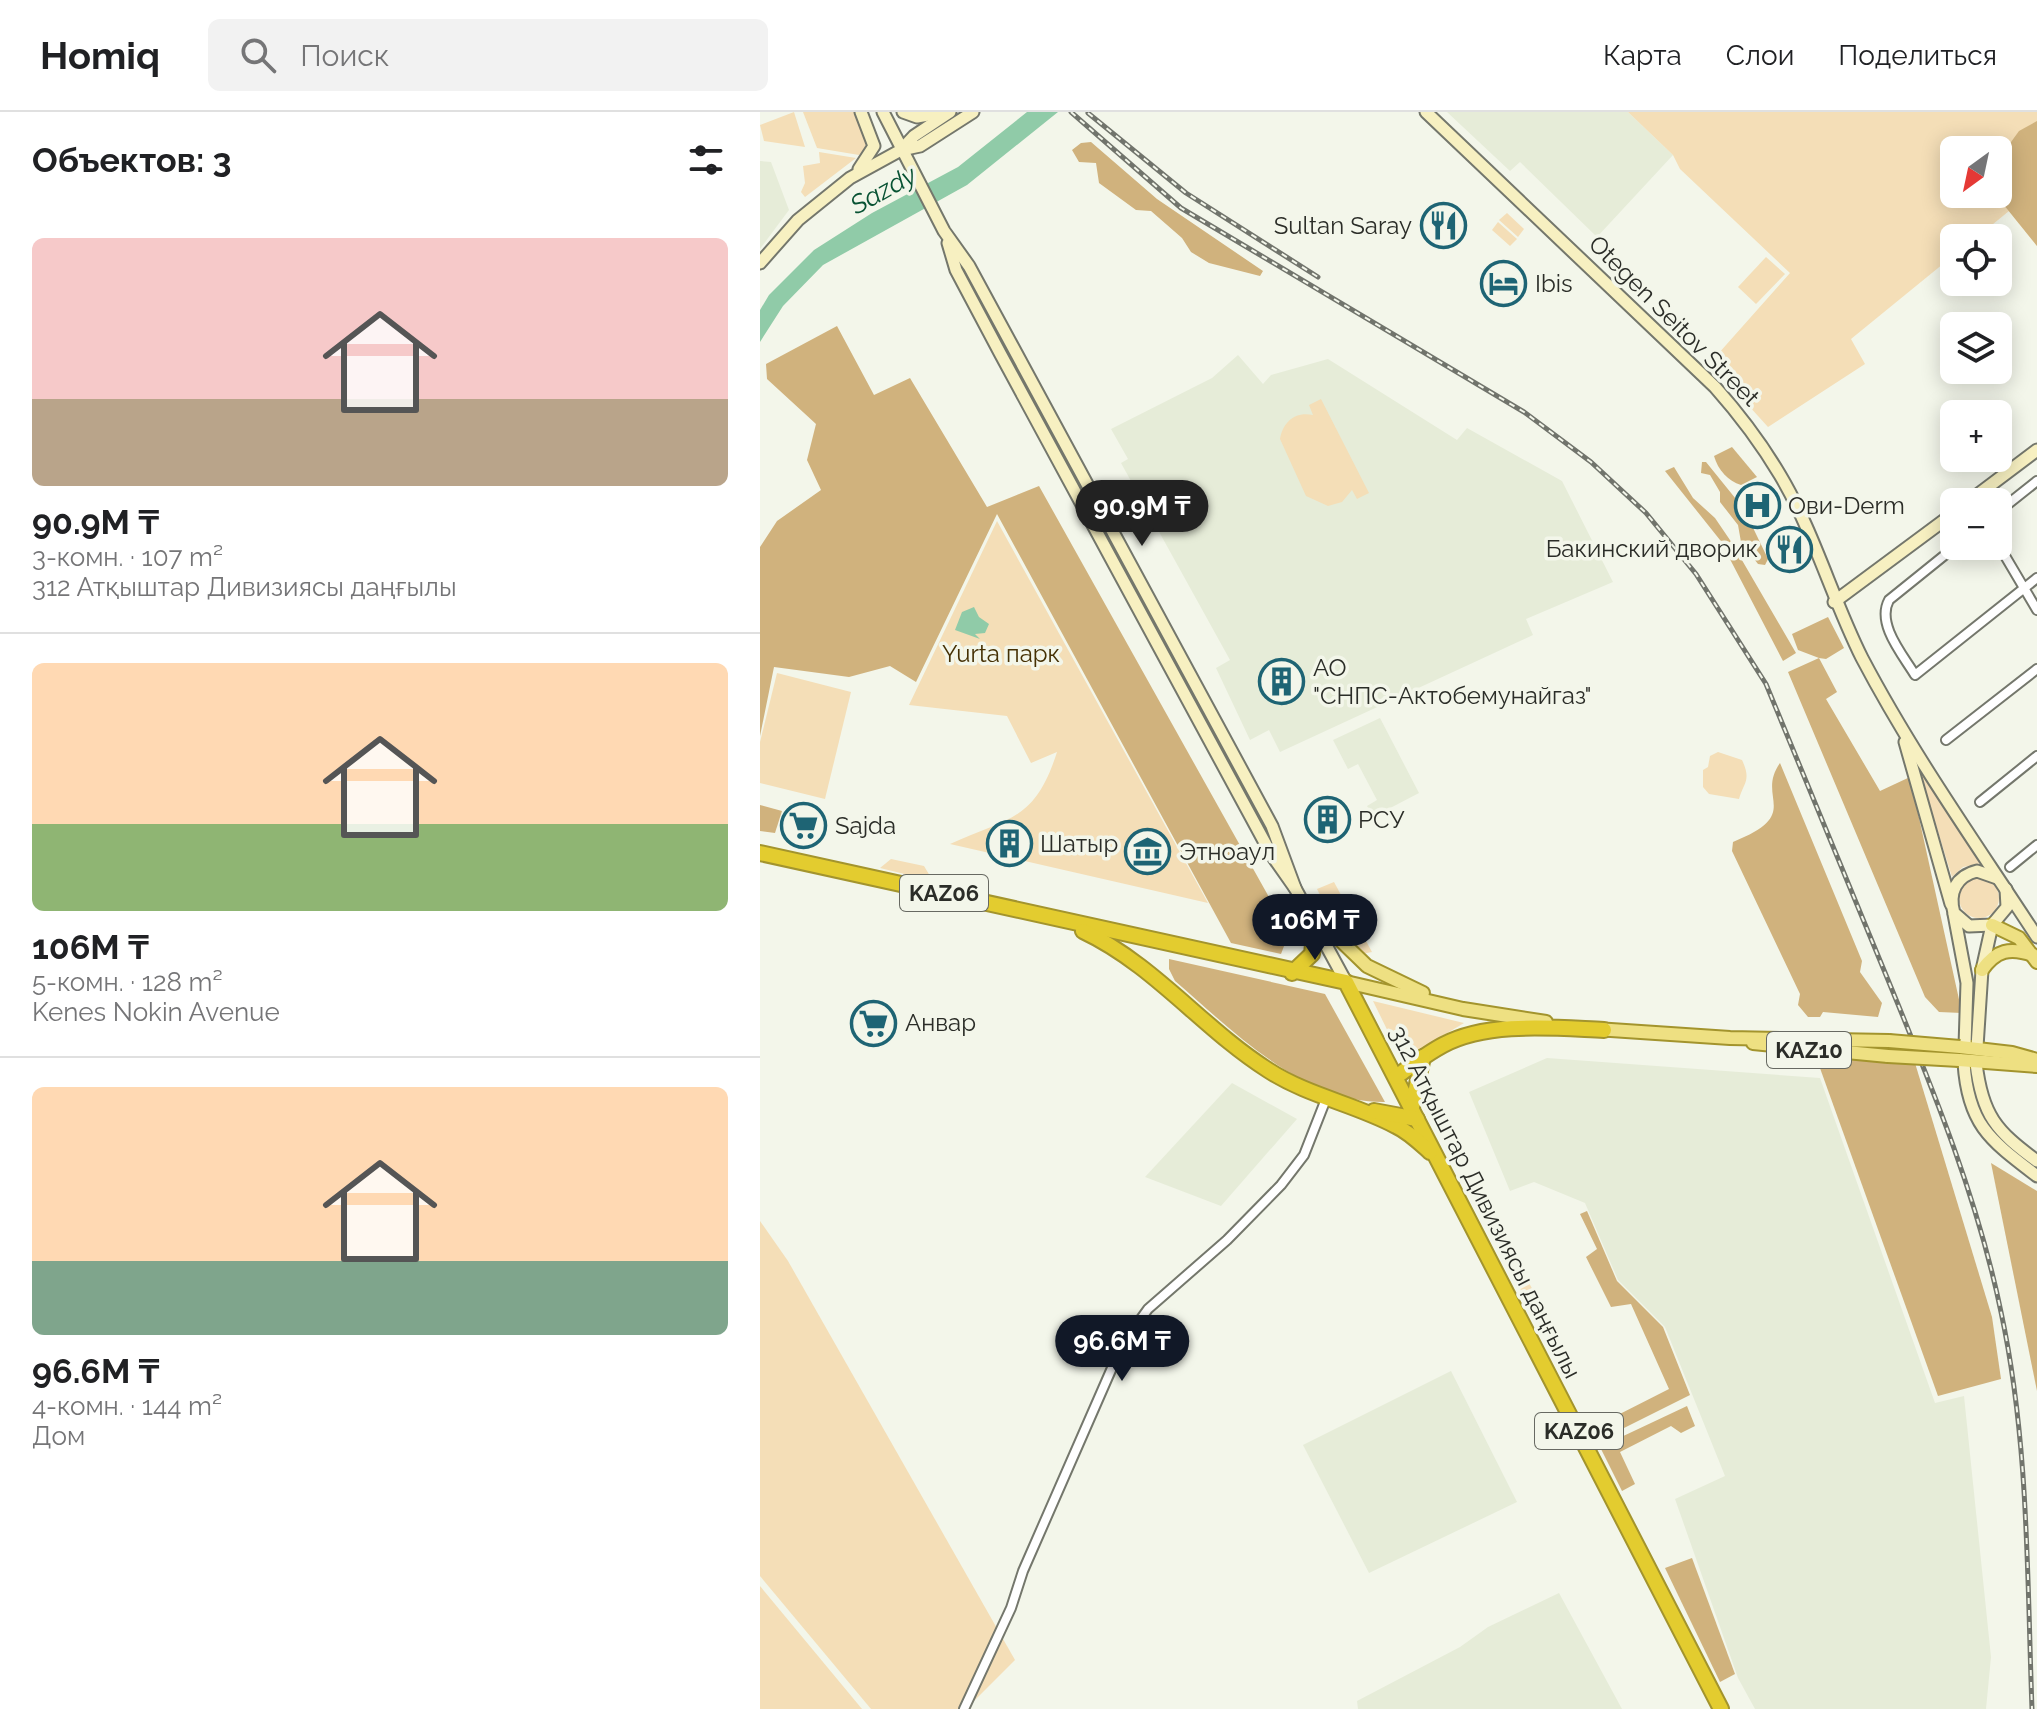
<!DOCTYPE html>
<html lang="ru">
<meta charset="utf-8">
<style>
body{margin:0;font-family:Raleway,sans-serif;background:#f2f2f2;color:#202124;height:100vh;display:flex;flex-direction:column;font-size:30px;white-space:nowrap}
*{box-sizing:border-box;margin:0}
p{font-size:26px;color:#757577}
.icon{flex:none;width:44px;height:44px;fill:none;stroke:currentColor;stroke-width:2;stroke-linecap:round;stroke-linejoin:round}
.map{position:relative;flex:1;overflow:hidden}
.details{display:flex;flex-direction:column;background:#fff;width:760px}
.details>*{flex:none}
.needle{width:52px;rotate:213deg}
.fabs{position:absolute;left:1180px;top:24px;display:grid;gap:16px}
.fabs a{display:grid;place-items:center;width:72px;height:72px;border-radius:12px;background:#fff;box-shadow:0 4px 20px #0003;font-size:40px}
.price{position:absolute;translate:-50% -68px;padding:0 18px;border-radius:28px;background:#111827;color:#fff;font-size:26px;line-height:52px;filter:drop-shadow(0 2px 4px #0008)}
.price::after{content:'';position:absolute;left:50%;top:48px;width:24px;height:18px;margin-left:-12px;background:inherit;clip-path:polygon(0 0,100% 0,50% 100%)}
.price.on{background:#222;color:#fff}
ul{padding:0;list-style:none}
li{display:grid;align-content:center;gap:16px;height:424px;padding:0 32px}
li+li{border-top:2px solid #e0e0e0}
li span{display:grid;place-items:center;height:248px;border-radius:12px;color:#555}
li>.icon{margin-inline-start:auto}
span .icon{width:144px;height:144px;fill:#fffc;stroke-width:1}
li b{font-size:34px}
h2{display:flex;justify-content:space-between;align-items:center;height:96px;padding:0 32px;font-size:34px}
header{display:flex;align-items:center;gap:48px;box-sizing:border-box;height:112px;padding:0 40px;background:#fff;border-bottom:2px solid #e0e0e0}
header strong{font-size:38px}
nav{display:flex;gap:44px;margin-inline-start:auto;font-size:28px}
.search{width:560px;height:72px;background:#f2f2f2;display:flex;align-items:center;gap:20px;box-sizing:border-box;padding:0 28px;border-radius:12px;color:#757577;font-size:30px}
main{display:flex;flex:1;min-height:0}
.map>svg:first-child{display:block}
.built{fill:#e6ecd8}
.green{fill:#f4deb7;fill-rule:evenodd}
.forest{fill:#d0b27d}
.water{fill:#90cba8}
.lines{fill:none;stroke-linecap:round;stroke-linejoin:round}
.street-casing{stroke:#74776c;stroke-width:12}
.secondary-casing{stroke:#74776c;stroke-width:15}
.primary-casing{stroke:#a3942d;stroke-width:16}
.highway-casing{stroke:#a3942d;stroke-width:18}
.street{stroke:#fff;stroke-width:8}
.secondary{stroke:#f7f0c1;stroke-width:11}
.primary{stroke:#eee082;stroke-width:12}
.highway{stroke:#e3cc2f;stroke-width:14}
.rail-casing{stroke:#71746c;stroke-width:5}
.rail{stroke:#f3f6ea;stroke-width:2;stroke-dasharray:6;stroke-linecap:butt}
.primary-bridge-casing{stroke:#a3942d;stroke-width:16;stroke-linecap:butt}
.primary-bridge{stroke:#eee082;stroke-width:12}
.labels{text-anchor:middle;stroke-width:7;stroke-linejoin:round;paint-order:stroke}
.shield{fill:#f3f6ea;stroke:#676962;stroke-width:2}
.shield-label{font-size:22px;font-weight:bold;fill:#2b2d28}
.poi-label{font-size:24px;fill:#2b2d28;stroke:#f3f6ea;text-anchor:start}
.street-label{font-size:24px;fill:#2b2d28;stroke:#f3f6ea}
.park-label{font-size:24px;fill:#453003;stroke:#f3f6ea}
.water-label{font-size:26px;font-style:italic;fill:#085233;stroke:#f3f6ea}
</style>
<header>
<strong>Homiq</strong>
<div class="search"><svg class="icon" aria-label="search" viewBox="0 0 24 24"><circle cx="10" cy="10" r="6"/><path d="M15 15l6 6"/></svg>Поиск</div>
<nav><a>Карта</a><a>Слои</a><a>Поделиться</a></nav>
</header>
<main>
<section class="details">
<h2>Объектов: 3<svg class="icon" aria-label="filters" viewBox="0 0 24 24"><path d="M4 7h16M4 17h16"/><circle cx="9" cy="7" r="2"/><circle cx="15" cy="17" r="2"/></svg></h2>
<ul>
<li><span style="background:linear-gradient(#f6c9c9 65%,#b9a48a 0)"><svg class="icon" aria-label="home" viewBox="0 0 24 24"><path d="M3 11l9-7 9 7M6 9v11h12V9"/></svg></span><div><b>90.9M ₸</b><p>3-комн. · 107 m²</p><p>312 Атқыштар Дивизиясы даңғылы</p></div></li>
<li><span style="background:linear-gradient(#ffd9b3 65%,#8fb573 0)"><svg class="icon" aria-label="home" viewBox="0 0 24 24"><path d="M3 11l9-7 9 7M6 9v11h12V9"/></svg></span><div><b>106M ₸</b><p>5-комн. · 128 m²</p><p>Kenes Nokin Avenue</p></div></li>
<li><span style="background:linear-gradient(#ffd9b3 70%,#7fa58c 0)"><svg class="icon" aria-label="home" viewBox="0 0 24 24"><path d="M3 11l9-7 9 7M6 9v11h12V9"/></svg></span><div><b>96.6M ₸</b><p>4-комн. · 144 m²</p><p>Дом</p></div></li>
</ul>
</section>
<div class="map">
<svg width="1277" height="1597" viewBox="0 0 1277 1597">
<rect width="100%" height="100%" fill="#f3f6ea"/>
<!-- built -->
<g class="built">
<path d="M 687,0 L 868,0 L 913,43 L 837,125 L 760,50 L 750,59 Z"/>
<path d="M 0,49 L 11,50 L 29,98 L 0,137 Z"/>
<path d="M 478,243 L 503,272 L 511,263 L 568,247 L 697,328 L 707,316 L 802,369 L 853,470 L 766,507 L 773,523 L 520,640 L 509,618 L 490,628 L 456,556 L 470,548 L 361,351 L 368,347 L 351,317 L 452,266 Z"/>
<path d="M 620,606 L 659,681 L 613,705 L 607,694 L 617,688 L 598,652 L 588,657 L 573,628 Z"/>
<path d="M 787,946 L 1060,966 L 1175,1291 L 1204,1284 L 1231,1545 L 1226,1597 L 995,1597 L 978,1566 L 915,1387 L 965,1364 L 905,1215 L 858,1168 L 825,1091 L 774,1070 L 750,1079 L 709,980 Z"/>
<path d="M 472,971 L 537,1007 L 461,1094 L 385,1065 Z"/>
<path d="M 691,1259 L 757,1390 L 609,1461 L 543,1333 Z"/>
<path d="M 799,1481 L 862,1597 L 598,1597 L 597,1589 L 700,1535 L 728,1515 Z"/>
</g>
<!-- green -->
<g class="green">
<path d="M 34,0 L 45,35 L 4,29 L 0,13 Z"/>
<path d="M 43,0 L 95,0 L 107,35 L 99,43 L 57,36 Z"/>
<path d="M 868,0 L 1277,0 L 1277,134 L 1249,99 L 1216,126 L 1194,126 L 1194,143 L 1091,227 L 1105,252 L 1008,315 L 950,251 L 1030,161 L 920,57 L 913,43 ZM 1194,38 L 1238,38 L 1238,82 L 1194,82 Z"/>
<path d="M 59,40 L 96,46 L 45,85 L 41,80 L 45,71 L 43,54 L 60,51 Z"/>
<path d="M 747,101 L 764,117 L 758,125 L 739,108 Z"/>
<path d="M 738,110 L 757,127 L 750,134 L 732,118 Z"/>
<path d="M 1006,145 L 1025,162 L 996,192 L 978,175 Z"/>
<path d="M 561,287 L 609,381 L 597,387 L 592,378 L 582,390 L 568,394 L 546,384 L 520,327 C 523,310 535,299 553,303 L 549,293 Z"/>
<path d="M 237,409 L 448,791 L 190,732 C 250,705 275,709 297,640 L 271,651 L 247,604 L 149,593 Z"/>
<path d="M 17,561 L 91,580 L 65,687 L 0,671 L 0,630 Z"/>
<path d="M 958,640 L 982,648 C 992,669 983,671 979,687 L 949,682 L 943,675 L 943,658 L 948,655 L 950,644 Z"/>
<path d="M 1157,652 L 1222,751 L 1203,755 L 1192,765 Z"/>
<path d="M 131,747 L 164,754 L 173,769 L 120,756 Z"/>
<circle cx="1219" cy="786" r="20"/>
<path d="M 574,770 L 612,840 L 602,842 L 575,813 L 557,777 Z"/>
<path d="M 613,889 L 704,911 L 642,948 Z"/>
<path d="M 0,1109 L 28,1149 L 255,1548 L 206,1597 L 111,1597 L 0,1464 Z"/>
<path d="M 752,1161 L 768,1169 L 789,1208 L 785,1224 Z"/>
<path d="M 0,1474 L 102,1597 L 0,1597 Z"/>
</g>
<!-- forest -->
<g class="forest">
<path d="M 1277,9 L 1277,134 L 1235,82 L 1238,48 L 1259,19 Z"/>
<path d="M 331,30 L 397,87 L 503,159 L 500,164 L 449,151 L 431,140 L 422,126 L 391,99 L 376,98 L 339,71 L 336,51 L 319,50 L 312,38 L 321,31 Z"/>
<path d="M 77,214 L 114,283 L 150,266 L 227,395 L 279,374 L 529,821 L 521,842 L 471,831 L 237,402 L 156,570 L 130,554 L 89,565 L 14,555 L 0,624 L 0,435 L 17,409 L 61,378 L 47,348 L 56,312 L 7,267 L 6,252 Z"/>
<path d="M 972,335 L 997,365 L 981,373 C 968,369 958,358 954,344 Z"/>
<path d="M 942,350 L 946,350 L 984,397 L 1008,447 L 1005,453 L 998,452 L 981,430 L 978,413 L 960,390 L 960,380 L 950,363 L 941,361 Z"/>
<path d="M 914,355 L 933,386 L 955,406 L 972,431 L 1036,541 L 1023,549 L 960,428 L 905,359 Z"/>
<path d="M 1068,505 L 1084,536 L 1066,547 L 1059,546 L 1077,580 L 1066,587 L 1120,679 L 1150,665 L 1202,901 L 1179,900 L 1165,885 L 1028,560 L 1059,546 L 1038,538 L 1032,522 Z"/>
<path d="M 1020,651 L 1102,849 L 1100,860 L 1122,891 L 1118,905 L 1063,900 L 1060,905 L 1048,905 L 1038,893 L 1040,882 L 972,739 L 973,730 C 1044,702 995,686 1020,651 Z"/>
<path d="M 0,693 L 22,699 L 15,721 L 0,719 Z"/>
<path d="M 409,847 L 565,882 L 625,990 C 543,991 473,919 415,869 L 409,857 Z"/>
<path d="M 1056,945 L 1155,951 L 1232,1205 L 1241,1267 L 1178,1284 Z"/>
<path d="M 1231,1051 L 1277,1079 L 1277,1279 Z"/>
<path d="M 827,1099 L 857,1169 L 903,1215 L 930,1283 L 838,1329 L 827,1308 L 840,1302 L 844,1310 L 909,1277 L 871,1192 L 851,1195 L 826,1145 L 837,1137 L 820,1102 Z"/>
<path d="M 927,1294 L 935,1314 L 921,1321 L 911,1314 L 860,1340 L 875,1372 L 862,1379 L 840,1335 Z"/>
<path d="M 932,1446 L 975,1562 L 960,1570 L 905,1456 Z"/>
</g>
<!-- water -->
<g class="water">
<path d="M 267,0 L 298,0 L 207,73 L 63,153 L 23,194 L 0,230 L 0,198 L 9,183 L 54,138 L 112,101 L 198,55 Z"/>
<path d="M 214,495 L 219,505 L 229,512 L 225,521 L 215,522 L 220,527 L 195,518 L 202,500 Z"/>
</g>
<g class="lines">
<defs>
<g id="street">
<path d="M 1238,400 L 1277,369"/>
<path d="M 1238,432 L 1277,498"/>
<path d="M 1196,434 L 1129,488 C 1116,512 1143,543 1155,563 L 1277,466"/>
<path d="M 1186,628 L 1277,557"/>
<path d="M 1220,690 L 1277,644"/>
<path d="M 1250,755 L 1277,733"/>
<path d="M 204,1597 L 251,1496 L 263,1459 L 362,1233 L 388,1197 L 467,1128 L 521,1073 L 544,1043 L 566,987"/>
</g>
<g id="secondary">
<path d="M 123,0 L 184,119 L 209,154 L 512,714 L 535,776"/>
<path d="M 143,0 L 157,5 L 184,0"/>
<path d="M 666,0 L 955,275 C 979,302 1001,331 1020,363 C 1054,420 1072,486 1102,546 C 1153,643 1217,733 1277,825"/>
<path d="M 141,38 L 154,24 L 190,0"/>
<path d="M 99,57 L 114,34 L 101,0"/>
<path d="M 188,131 L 196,158 L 240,241 L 511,742 L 535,776 L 586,870"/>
<path d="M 0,151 L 38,108 L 90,66 L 141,38 L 160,34 L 213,0"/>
<path d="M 1208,390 L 1277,338"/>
<path d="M 1074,490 L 1194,401"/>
<path d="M 1145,630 L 1191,792"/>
<path d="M 1237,766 L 1217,759 C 1196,764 1188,781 1194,801 L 1209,814 L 1232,813 L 1247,795 L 1246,777"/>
<path d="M 1194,802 L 1207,871 L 1205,934"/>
<path d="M 1217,935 L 1222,858 L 1232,813"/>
<path d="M 1204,951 C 1208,1013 1230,1028 1277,1064"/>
<path d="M 1216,951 C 1222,1003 1236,1019 1277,1049"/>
</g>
<g id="primary">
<path d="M 546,795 L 607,854 L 663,881"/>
<path d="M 1232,813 L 1259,826 L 1277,850"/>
<path d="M 1222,858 C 1236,838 1250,835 1273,843"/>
<path d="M 586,870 L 703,897 L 786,910"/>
<path d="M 836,917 L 970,926 L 1129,929"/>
<path d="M 993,931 L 1128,944"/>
<path d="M 1200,935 L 1252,941 L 1277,948"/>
<path d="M 1199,948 L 1277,954"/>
</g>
<g id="highway">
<path d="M 0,741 L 586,870 L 961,1597"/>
<path d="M 323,819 C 395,853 442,916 508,958 C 548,984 595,992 636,1014 C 649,1020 660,1031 670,1040"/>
<path d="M 532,861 L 552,842 L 555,813"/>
<path d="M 636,965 C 651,954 666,942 683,933 C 728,909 794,916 844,918"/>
<path d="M 652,995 L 663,945"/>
<path d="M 614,999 L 657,1007"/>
</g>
</defs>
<!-- street casing -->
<use href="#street" class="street-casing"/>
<!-- secondary casing -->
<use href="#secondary" class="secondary-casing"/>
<!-- primary casing -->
<use href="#primary" class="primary-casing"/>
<!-- highway casing -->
<use href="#highway" class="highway-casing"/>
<!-- street -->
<use href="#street" class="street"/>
<!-- secondary -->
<use href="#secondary" class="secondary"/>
<!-- primary -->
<use href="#primary" class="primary"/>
<!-- highway -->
<use href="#highway" class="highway"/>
<defs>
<g id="rail">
<path d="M 311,0 L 421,96 L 764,300 L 831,350 L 886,401 L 936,462 L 1006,572 C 1046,669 1086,766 1126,863 C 1171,973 1217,1083 1241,1200 C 1269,1330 1267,1465 1272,1597"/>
<path d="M 328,1 L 426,81 L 558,165"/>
</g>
</defs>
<!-- rail casing -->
<use href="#rail" class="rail-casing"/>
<!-- rail -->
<use href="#rail" class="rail"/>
<defs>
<g id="primary-bridge">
<path d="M 1129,929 L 1200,935"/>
<path d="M 1128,944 L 1199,948"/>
</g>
</defs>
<!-- primary-bridge casing -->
<use href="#primary-bridge" class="primary-bridge-casing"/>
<!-- primary-bridge -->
<use href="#primary-bridge" class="primary-bridge"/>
</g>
<!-- icons -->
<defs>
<symbol id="restaurant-ring" viewBox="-11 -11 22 22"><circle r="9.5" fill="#f3f6ea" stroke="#1e6474" stroke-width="1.5"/><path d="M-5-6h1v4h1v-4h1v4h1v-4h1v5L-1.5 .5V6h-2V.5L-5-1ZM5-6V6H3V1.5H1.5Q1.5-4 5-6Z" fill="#1e6474"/></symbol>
<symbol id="hotel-ring" viewBox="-11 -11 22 22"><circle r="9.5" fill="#f3f6ea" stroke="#1e6474" stroke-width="1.5"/><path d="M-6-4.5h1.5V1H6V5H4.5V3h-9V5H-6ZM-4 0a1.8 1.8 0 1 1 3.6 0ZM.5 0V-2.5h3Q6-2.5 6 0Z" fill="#1e6474"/></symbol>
<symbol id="hospital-ring" viewBox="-11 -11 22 22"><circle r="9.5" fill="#f3f6ea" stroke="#1e6474" stroke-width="1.5"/><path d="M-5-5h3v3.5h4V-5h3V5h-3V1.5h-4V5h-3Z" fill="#1e6474"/></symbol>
<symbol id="building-ring" viewBox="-11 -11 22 22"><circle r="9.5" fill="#f3f6ea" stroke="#1e6474" stroke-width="1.5"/><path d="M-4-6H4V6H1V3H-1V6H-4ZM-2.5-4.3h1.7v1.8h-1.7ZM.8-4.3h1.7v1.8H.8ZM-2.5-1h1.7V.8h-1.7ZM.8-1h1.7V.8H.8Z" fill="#1e6474"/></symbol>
<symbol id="supermarket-ring" viewBox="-11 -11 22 22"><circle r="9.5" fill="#f3f6ea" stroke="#1e6474" stroke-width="1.5"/><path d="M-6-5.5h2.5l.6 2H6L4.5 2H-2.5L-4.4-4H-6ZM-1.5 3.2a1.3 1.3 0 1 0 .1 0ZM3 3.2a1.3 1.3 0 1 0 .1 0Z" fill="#1e6474"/></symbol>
<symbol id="museum-ring" viewBox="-11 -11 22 22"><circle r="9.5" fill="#f3f6ea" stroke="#1e6474" stroke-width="1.5"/><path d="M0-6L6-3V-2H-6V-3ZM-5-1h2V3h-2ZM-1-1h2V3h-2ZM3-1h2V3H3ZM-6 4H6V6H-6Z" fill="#1e6474"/></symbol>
</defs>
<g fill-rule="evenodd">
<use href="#restaurant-ring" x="658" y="88" width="51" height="51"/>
<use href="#hotel-ring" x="718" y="146" width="51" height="51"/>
<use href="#hospital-ring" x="972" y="368" width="51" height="51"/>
<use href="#restaurant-ring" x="1004" y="412" width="51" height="51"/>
<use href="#building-ring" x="496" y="544" width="51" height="51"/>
<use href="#building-ring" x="542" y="682" width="51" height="51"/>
<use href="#supermarket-ring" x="18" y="688" width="51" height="51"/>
<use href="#building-ring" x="224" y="706" width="51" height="51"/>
<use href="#museum-ring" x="362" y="714" width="51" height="51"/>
<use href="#supermarket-ring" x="88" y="886" width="51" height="51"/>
</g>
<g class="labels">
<!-- shield labels -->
<g class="shield">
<rect x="140" y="763" width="88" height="36" rx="6"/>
<rect x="1007" y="920" width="84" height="36" rx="6"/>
<rect x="775" y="1301" width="88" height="36" rx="6"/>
</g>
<g class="shield-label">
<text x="184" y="789">KАZ06</text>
<text x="1049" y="946">KAZ10</text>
<text x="819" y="1327">KАZ06</text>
</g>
<!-- poi labels -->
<g class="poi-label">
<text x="652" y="122" text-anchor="end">Sultan Saray</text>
<text x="775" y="180">Ibis</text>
<text x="1028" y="402">Ови-Derm</text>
<text x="998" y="445" text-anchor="end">Бакинский дворик</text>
<text x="553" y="564">АО<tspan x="553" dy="28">"СНПС-Актобемунайгаз"</tspan></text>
<text x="598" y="716">РСУ</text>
<text x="75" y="722">Sajda</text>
<text x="280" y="740">Шатыр</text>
<text x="419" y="748">Этноаул</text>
<text x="145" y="919">Анвар</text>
</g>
<!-- street labels -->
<g class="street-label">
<text transform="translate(914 209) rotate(45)" y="8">Otegen Seitov Street</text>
<text transform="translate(725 1090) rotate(63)" y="8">312 Атқыштар Дивизиясы даңғылы</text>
</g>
<!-- park labels -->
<g class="park-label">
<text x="241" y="550">Yurta парк</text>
</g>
<!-- water labels -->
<g class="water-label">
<text transform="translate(123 78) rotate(-29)" y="9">Sazdy</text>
</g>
</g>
</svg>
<div class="fabs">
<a><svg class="needle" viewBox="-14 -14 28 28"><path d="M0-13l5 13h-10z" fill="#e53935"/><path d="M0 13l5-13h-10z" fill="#757577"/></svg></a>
<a><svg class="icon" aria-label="locate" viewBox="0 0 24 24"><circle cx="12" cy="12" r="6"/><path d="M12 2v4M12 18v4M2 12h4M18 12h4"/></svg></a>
<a><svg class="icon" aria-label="layers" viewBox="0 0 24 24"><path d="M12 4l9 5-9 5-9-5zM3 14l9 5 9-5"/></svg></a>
<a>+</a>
<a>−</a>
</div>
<b class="price on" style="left:382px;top:436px">90.9M ₸</b>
<b class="price" style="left:555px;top:850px">106M ₸</b>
<b class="price" style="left:362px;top:1271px">96.6M ₸</b>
</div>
</main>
